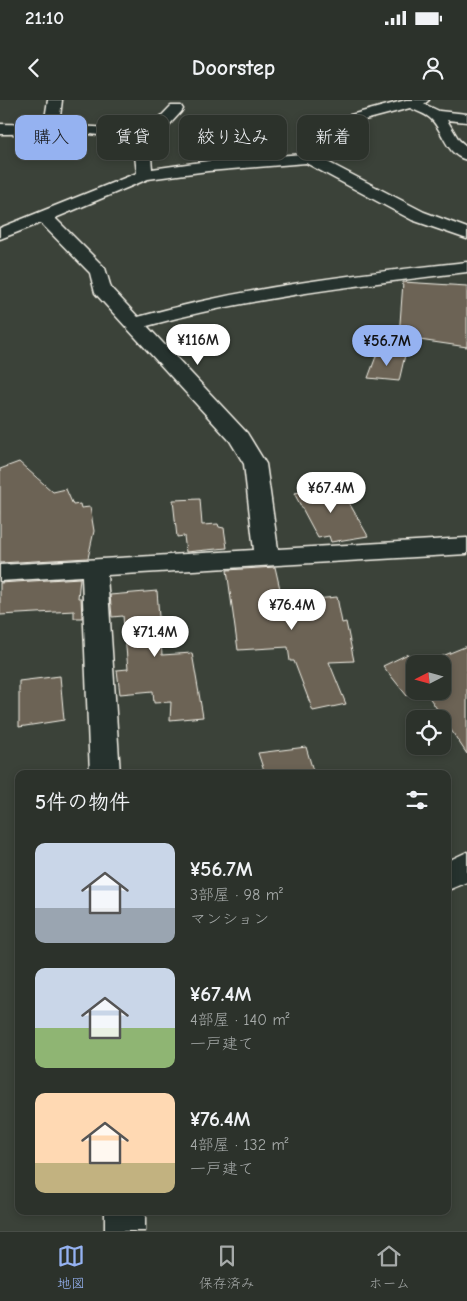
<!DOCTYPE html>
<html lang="ja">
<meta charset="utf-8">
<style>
body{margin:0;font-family:"Comic Neue","Klee One",sans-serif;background:#343a33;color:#f1f3f6;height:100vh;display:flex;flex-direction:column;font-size:19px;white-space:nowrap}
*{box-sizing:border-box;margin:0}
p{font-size:16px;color:#a6aaa9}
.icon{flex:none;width:28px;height:28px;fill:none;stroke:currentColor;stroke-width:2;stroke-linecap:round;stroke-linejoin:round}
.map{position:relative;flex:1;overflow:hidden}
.drawer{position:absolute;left:15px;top:670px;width:436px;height:445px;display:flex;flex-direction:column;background:#2c322b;border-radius:10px;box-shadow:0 2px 8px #0003,0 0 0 1px #484d47}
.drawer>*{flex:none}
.guide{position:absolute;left:15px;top:15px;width:438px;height:45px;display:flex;gap:10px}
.needle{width:32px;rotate:264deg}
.fabs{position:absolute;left:406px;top:555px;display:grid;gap:10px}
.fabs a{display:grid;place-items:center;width:45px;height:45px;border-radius:10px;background:#2c322b;box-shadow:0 2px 8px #0003,0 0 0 1px #484d47;font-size:25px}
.price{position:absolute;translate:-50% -42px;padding:0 11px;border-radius:18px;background:#fff;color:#222;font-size:16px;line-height:32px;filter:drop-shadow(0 1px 2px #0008)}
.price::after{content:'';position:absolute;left:50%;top:30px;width:15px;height:11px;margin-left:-8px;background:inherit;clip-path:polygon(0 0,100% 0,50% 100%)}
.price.on{background:#95b2f1;color:#111}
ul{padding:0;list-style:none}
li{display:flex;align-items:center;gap:15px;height:125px;padding:0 20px}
li span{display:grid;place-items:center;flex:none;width:140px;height:100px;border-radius:10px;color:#555}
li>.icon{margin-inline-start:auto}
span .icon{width:60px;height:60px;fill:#fffc;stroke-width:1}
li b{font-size:21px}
h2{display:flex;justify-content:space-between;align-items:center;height:60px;padding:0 20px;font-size:21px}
.tag{padding:0 18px;border-radius:10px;background:#2c322b;box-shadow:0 2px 8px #0003,0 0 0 1px #484d47;font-size:18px;line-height:45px}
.tag.on{background:#95b2f1;color:#111}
.status{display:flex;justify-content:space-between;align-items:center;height:35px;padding:0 25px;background:#2c322b;direction:ltr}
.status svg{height:14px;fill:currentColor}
header{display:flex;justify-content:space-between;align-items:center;height:65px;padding:0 20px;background:#2c322b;font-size:22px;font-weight:600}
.menu{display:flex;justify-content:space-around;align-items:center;height:70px;border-top:1px solid #484d47;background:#2c322b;font-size:14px;color:#a6aaa9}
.menu a{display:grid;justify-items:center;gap:2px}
.menu .on{color:#95b2f1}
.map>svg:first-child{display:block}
.building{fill:#6c6455;stroke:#f4f1e8}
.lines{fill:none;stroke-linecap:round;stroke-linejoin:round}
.minor-casing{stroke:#f4f1e8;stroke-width:3}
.minor{fill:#26332d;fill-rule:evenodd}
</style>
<div class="status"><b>21:10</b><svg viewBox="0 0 49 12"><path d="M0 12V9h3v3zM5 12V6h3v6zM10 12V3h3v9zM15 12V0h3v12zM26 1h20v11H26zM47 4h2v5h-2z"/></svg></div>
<header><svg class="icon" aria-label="back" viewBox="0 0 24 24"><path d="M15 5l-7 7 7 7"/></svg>Doorstep<svg class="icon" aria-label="person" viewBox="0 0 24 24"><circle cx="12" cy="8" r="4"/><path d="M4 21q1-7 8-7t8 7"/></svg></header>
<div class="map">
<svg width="467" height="1131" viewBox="0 0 467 1131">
<rect width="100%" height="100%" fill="#3b4239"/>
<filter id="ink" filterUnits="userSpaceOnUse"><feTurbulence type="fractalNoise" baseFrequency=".02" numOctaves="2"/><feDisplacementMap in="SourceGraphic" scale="10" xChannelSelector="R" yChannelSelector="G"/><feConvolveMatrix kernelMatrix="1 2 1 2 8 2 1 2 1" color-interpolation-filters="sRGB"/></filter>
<g filter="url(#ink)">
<!-- building -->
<g class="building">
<path d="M 403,182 L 467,186 L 467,247 L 399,237 Z"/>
<path d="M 378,251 L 405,255 L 399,281 L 368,278 Z"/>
<path d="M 19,362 L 53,392 L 66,389 L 73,405 L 80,404 L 81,408 L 90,407 L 94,431 L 88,458 L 0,463 L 0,369 Z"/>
<path d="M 340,387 L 368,436 L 331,442 L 329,436 L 318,438 L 294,393 Z"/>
<path d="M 200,399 L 202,425 L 218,424 L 219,427 L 224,428 L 227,448 L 186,452 L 184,436 L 177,437 L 173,400 Z"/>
<path d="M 275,467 L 283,502 L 337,497 L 342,523 L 346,522 L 354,561 L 329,562 L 346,604 L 313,611 L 294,561 L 290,561 L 288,547 L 238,550 L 227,470 Z"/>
<path d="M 80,478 L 78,498 L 81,498 L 82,518 L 74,518 L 74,511 L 0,515 L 0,483 Z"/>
<path d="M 157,491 L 162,555 L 192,553 L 203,617 L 170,620 L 171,602 L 154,603 L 153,591 L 120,594 L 117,570 L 128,569 L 123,516 L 112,517 L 110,495 Z"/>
<path d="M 467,546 L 467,654 L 425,591 L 442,591 L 442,564 L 423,564 Z"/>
<path d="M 408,554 L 417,564 L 415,591 L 422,591 L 407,596 L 383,566 Z"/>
<path d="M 60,576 L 64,620 L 19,627 L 19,581 Z"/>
<path d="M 306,647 L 314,674 L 265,674 L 258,653 Z"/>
</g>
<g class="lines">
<defs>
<g id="minor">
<path d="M 48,0 L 62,0 L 59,25 L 112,28 L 140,38 L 171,6 L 181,6 L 183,9 L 181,12 L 150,46 L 152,69 L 208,61 L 304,54 L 332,20 L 406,0 L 429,0 L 424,4 L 439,11 L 467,14 L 467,22 L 447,20 L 459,40 L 467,47 L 467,60 C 446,55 444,32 431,19 C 426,14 416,11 410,8 L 342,26 L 318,57 L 424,112 L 467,128 L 467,139 L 412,120 L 306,63 L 208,71 L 148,79 L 55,118 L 105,168 L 111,188 L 138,217 C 245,187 356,174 467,162 L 467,172 C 360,185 251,197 147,226 L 247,333 L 266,364 L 278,449 L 467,438 L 467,454 L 107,475 L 120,674 L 90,674 L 82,476 L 0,481 L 0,465 L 254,450 L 244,364 L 230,341 L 95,193 L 90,173 L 41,123 L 0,139 L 0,128 L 137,73 L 134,47 C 95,25 43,35 0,34 L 0,24 L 44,25 Z"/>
<path d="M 467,752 L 467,782 L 448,790 L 448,761 Z"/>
<rect x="105" y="1111" width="40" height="20"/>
</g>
</defs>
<!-- minor casing -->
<use href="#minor" class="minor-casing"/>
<!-- minor -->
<use href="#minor" class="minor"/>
</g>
</g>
</svg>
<div class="fabs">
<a><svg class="needle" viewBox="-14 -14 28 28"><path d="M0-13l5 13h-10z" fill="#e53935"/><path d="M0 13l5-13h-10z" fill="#a6aaa9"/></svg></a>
<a><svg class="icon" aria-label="locate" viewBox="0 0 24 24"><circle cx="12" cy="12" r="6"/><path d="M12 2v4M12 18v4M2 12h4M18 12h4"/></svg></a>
</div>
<b class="price" style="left:198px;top:266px">¥116M</b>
<b class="price on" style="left:387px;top:267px">¥56.7M</b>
<b class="price" style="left:331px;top:414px">¥67.4M</b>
<b class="price" style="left:292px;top:531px">¥76.4M</b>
<b class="price" style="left:155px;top:558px">¥71.4M</b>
<div class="guide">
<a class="tag on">購入</a>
<a class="tag">賃貸</a>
<a class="tag">絞り込み</a>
<a class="tag">新着</a>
</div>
<section class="drawer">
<h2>5件の物件<svg class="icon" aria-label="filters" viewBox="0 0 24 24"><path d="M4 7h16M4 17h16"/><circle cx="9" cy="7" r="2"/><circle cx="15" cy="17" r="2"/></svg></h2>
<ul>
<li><span style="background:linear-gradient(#c9d6e8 65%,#9aa5b1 0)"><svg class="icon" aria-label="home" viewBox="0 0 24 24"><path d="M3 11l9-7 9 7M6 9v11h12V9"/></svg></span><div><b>¥56.7M</b><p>3部屋 · 98 m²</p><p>マンション</p></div></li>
<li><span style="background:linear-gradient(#c9d6e8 60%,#8fb573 0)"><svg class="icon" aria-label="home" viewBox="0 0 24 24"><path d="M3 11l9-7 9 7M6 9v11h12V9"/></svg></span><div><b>¥67.4M</b><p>4部屋 · 140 m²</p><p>一戸建て</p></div></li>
<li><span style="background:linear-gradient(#ffd9b3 70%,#c2b280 0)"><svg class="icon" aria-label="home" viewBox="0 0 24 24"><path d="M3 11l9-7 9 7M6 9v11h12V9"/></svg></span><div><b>¥76.4M</b><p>4部屋 · 132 m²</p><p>一戸建て</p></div></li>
</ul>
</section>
</div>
<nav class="menu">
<a class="on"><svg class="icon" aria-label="map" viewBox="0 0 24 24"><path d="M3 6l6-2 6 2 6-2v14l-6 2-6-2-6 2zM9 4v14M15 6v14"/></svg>地図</a>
<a><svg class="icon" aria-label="saved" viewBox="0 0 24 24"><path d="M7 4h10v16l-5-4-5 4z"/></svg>保存済み</a>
<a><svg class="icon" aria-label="home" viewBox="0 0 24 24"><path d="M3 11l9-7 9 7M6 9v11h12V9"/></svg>ホーム</a>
</nav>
